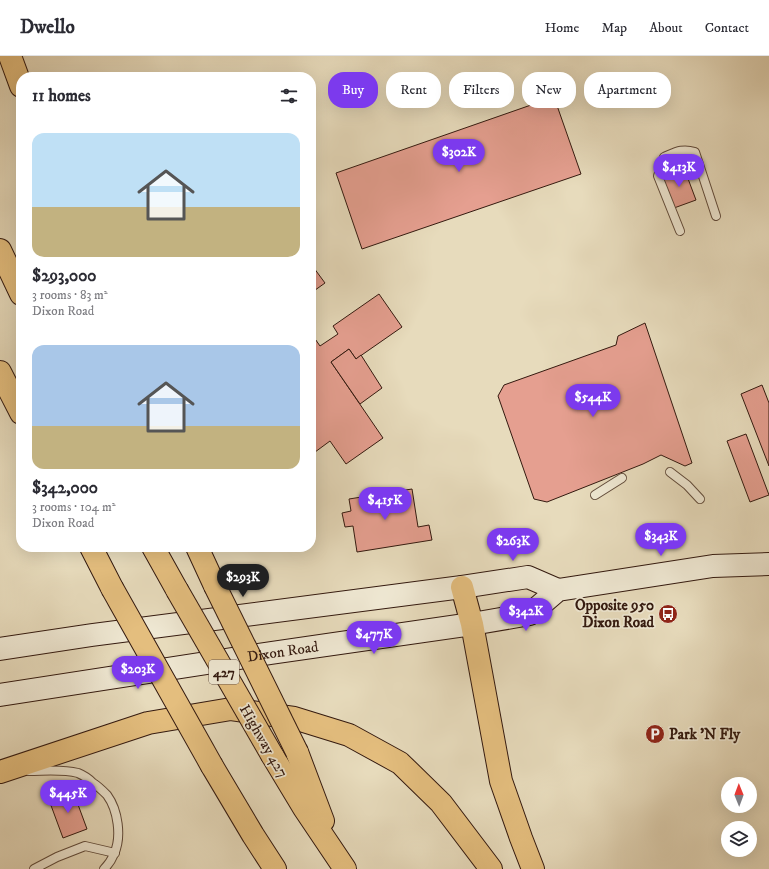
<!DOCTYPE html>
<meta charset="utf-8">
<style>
body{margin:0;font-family:"IM FELL DW Pica",serif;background:#f2f2f3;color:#2b2b33;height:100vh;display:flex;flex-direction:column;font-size:15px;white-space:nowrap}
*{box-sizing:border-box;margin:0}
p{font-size:13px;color:#7c7c81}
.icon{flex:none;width:22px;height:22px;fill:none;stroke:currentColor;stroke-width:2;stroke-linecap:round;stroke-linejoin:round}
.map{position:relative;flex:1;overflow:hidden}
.details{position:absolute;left:16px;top:16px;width:300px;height:480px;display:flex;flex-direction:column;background:#fff;border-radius:16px;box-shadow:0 4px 16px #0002}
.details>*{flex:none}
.top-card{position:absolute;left:328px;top:16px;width:380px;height:36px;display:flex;gap:8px}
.needle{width:26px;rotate:359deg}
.buttons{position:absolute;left:721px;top:721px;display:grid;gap:8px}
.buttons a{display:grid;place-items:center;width:36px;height:36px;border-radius:50%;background:#fff;box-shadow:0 4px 16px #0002;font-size:20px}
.price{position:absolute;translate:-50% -34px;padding:0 9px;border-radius:14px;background:#7c3aed;color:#fff;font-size:13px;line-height:26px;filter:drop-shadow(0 1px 2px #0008)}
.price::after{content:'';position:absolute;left:50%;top:24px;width:12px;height:9px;margin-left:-6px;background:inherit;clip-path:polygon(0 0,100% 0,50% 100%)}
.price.on{background:#222;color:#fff}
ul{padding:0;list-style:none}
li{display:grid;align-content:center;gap:8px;height:212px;padding:0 16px}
li span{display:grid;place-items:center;height:124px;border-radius:12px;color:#555}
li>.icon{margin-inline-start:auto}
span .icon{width:72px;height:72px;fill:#fffc;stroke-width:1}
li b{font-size:17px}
h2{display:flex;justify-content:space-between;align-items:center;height:48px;padding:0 16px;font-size:17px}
.pill{padding:0 14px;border-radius:16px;background:#fff;box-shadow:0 4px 16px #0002;font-size:14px;line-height:36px}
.pill.on{background:#7c3aed;color:#fff}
header{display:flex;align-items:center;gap:24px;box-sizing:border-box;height:56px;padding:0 20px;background:#fff;border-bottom:1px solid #e1e1e2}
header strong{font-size:19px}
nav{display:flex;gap:22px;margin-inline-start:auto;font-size:14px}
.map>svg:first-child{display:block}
.building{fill:#e59f90;stroke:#33190f}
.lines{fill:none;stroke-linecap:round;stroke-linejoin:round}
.lane-casing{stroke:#604a3a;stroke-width:10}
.secondary-casing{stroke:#33190f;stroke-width:24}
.highway-casing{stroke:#33190f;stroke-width:24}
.lane{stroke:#efe8d3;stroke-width:8}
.secondary{stroke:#efe8d3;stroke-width:22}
.highway{stroke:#e4be7e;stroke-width:22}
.highway-bridge-casing{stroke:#33190f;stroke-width:24;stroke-linecap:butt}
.highway-bridge{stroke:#e4be7e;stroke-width:22}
.labels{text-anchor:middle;stroke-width:3.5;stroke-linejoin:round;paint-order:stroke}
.shield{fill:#efe8d3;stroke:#6b574a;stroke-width:1}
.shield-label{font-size:14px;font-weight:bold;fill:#33190f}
.poi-label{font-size:15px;font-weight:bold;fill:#33190f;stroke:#efe8d3;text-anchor:end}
.street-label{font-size:15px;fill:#33190f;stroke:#efe8d3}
</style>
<header>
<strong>Dwello</strong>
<nav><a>Home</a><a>Map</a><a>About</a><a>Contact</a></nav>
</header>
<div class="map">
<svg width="769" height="813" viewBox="0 0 769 813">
<rect width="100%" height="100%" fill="#e7dbbc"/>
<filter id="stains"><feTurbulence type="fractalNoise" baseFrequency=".005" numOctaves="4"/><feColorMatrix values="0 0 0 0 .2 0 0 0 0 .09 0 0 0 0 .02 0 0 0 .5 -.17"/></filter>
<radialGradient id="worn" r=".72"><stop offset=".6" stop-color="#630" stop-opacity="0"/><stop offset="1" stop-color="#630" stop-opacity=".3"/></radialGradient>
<!-- building -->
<g class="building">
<path d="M 554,41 L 581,118 L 362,193 L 336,117 Z"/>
<path d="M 684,112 L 696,144 L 674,152 L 662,120 Z"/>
<path d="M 311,208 L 325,227 L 311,237 Z"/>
<path d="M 379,238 L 402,271 L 356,303 L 349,293 L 331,306 L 383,382 L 346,408 L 330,385 L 311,399 L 311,277 L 320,290 L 338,278 L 333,270 Z"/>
<path d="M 645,267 L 692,407 L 685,410 L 661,399 L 643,408 L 547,446 L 534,443 L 498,340 L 504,329 L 616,289 L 618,280 Z"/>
<path d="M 349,293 L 356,303 L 361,299 L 382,332 L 360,348 L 331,306 Z"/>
<path d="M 762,329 L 769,347 L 769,410 L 741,338 Z"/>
<path d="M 746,378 L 769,439 L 750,446 L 727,385 Z"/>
<path d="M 412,433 L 418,471 L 429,469 L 432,484 L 357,496 L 353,470 L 345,471 L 342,457 L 351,455 L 349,443 Z"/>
<path d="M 73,735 L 87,773 L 63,782 L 49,744 Z"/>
</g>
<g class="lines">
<defs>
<g id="lane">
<path d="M 680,175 L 658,120 L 664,101 C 676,96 682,92 695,96 L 716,160"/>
<path d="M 670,416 L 687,429 L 700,443"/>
<path d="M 595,439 L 622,422"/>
<path d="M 29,715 C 45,715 62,713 78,717 C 83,719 89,723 93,727 C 98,730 103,735 107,739 C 118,754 122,781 114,798 C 112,803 108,809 104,813"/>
<path d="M 34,813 L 57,801 L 85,790 L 115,797"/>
</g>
<g id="secondary">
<path d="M 0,593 L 92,579 L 462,531 L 528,521 L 558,534"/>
<path id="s1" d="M 0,639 L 271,597 L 472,568 L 530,558 L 558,534 L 713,510 L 769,508"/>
</g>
<g id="highway">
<path d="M 10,0 L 21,30"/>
<path d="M 0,194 L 21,238"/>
<path d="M 0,316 L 21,357"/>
<path d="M 91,491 L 112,532"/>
<path d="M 153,491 L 177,534"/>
<path d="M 197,491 L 215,530"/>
<path d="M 462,531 L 472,568 L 501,725 L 521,782 L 533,813"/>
<path d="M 297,696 L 323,765"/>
<path d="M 272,699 L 304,752 L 345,813"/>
<path d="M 212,710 L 253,779 L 275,813"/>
<path d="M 0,716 L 148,667 L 231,653 L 294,662 L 349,679 L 400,707 L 441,747 L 491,813"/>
</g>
</defs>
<!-- lane casing -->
<use href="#lane" class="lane-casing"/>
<!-- secondary casing -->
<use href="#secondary" class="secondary-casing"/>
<!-- highway casing -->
<use href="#highway" class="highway-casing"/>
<!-- lane -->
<use href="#lane" class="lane"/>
<!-- secondary -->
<use href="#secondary" class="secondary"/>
<!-- highway -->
<use href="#highway" class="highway"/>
<defs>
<g id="highway-bridge">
<path d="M 215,530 L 297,696"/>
<path d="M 112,532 L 212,710"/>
<path d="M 177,534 L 272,699"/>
</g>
</defs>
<!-- highway-bridge casing -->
<use href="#highway-bridge" class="highway-bridge-casing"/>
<!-- highway-bridge -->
<use href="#highway-bridge" class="highway-bridge"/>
</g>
<!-- icons -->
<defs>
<symbol id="bus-disc" viewBox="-11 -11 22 22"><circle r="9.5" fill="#8f2418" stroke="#efe8d3"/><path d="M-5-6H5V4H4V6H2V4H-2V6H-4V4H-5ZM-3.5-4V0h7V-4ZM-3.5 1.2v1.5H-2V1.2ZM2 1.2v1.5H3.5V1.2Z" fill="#fff"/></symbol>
<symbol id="parking-disc" viewBox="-11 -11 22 22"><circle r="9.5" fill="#8f2418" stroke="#efe8d3"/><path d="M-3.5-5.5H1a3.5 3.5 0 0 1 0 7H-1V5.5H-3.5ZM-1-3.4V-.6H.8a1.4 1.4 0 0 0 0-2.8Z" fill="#fff"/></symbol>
</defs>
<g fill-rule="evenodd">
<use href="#bus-disc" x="657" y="547" width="22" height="22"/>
<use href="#parking-disc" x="644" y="667" width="22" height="22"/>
</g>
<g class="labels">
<!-- shield labels -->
<rect class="shield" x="209" y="604" width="30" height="24" rx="3"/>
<g class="shield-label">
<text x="224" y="621">427</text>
</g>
<!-- poi labels -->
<g class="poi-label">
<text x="654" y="554">Opposite 950<tspan x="654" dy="17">Dixon Road</tspan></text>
<text x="669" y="683" text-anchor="start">Park 'N Fly</text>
</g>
<!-- street labels -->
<g class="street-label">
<text dy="5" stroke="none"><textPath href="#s1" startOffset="286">Dixon Road</textPath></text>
<text transform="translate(264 685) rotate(60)" y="5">Highway 427</text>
</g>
</g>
<rect width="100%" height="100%" filter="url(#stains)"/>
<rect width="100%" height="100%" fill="url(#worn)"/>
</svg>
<div class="buttons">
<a><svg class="needle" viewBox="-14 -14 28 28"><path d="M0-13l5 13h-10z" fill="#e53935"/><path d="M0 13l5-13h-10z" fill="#7c7c81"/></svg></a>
<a><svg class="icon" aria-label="layers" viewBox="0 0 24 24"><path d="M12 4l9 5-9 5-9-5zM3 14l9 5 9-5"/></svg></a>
</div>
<b class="price" style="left:459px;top:117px">$302K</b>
<b class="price" style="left:679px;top:132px">$413K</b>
<b class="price" style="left:593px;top:362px">$544K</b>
<b class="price" style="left:385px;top:465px">$415K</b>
<b class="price" style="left:661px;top:501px">$343K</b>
<b class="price" style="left:513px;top:506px">$263K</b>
<b class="price on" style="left:243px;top:542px">$293K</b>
<b class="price" style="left:526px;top:576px">$342K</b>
<b class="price" style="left:374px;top:599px">$477K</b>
<b class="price" style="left:138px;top:634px">$203K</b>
<b class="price" style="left:68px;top:758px">$445K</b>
<div class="top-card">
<a class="pill on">Buy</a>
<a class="pill">Rent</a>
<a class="pill">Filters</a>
<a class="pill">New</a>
<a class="pill">Apartment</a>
</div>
<section class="details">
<h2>11 homes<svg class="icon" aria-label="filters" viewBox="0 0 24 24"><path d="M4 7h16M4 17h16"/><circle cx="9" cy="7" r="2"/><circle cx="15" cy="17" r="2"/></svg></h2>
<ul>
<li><span style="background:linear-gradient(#bfe0f5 60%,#c2b280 0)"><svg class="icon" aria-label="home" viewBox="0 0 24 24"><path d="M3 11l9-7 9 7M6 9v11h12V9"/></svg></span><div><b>$293,000</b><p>3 rooms · 83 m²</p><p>Dixon Road</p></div></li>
<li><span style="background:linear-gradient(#a9c7e8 65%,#c2b280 0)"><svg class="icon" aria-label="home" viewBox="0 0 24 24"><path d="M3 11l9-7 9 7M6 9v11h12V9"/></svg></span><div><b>$342,000</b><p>3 rooms · 104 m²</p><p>Dixon Road</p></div></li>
</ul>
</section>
</div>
